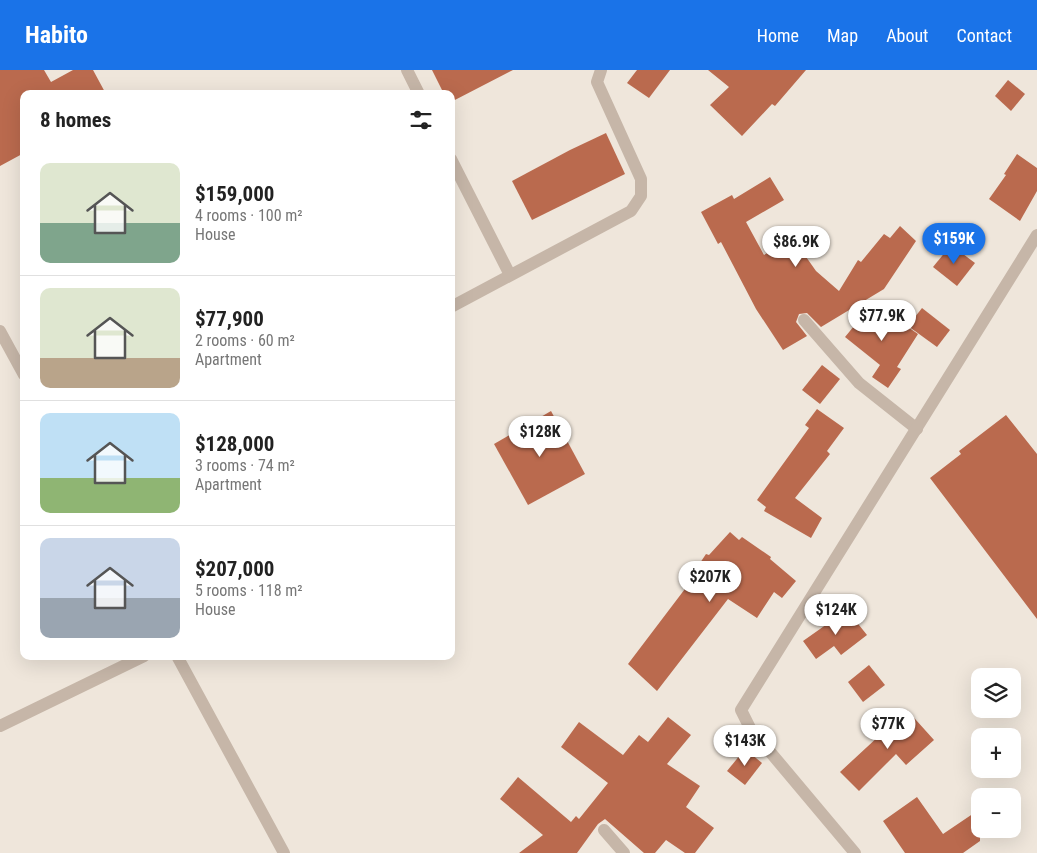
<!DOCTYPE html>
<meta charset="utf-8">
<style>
body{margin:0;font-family:"Roboto Condensed",sans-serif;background:#f6f6f6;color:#222;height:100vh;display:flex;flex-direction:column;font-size:19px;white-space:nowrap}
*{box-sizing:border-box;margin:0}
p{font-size:16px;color:#767676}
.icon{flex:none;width:28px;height:28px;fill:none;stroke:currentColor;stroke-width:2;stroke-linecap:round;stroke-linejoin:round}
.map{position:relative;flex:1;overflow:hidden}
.drawer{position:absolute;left:20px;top:20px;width:435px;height:570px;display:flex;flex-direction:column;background:#fff;border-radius:10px;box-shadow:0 5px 20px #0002}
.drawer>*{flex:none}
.controls{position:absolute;left:971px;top:598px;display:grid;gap:10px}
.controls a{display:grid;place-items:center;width:50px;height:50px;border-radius:10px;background:#fff;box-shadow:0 5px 20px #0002;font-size:25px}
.price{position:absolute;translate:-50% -42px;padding:0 11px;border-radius:18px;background:#fff;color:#222;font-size:16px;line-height:32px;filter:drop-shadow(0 1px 2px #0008)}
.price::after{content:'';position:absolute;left:50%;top:30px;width:15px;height:11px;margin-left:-8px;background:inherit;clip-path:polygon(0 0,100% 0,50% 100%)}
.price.active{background:#1a73e8;color:#fff}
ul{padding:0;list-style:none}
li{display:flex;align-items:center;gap:15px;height:125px;padding:0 20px}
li+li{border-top:1px solid #e0e0e0}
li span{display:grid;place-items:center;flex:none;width:140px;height:100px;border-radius:10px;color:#555}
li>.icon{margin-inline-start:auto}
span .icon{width:60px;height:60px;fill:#fffc;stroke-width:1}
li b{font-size:21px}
h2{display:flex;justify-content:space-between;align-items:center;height:60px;padding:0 20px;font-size:21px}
header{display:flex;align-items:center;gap:30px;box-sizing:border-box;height:70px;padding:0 25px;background:#1a73e8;color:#fff}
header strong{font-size:24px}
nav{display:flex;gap:28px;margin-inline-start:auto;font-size:18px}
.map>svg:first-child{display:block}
.building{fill:#ba6a4e}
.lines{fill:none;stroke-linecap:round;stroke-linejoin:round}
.minor{stroke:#c6b6a8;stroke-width:12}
</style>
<header>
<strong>Habito</strong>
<nav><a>Home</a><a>Map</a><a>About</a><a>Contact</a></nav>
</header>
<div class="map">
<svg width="1037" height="783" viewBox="0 0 1037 783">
<rect width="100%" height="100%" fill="#efe6db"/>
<!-- building -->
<g class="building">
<path d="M 0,0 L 44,0 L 51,12 L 73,0 L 93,0 L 106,24 L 24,24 L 24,83 L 0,96 Z"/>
<path d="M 432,0 L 513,0 L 451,32 L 451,24 L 444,24 Z"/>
<path d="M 637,0 L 670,0 L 649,28 L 627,13 Z"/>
<path d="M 708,0 L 806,0 L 775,36 L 772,34 L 742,66 L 710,35 L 729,17 Z"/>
<path d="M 1008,10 L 1025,24 L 1011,41 L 995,26 Z"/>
<path d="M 606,63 L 625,104 L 532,150 L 512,111 L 570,80 Z"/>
<path d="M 1017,84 L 1037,98 L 1037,121 L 1020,151 L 989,129 L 1006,105 L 1004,104 Z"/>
<path d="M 770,107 L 784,130 L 746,152 L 764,185 L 792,167 L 816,201 L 839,221 L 858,190 L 861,192 L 884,164 L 890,168 L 900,156 L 916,171 L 884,219 L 821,257 L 807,243 L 799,244 L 796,252 L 807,266 L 783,280 L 756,239 L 721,172 L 718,174 L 701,142 L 732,125 L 734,129 Z"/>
<path d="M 951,175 L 975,193 L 957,216 L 933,197 Z"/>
<path d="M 873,233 L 918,264 L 897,297 L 901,299 L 888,318 L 872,307 L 880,295 L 845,267 Z"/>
<path d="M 922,238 L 950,260 L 937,277 L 908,256 Z"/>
<path d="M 822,295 L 840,309 L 820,334 L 802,320 Z"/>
<path d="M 817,339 L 844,358 L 827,381 L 830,384 L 795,428 L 822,448 L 811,468 L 764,441 L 766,437 L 757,430 L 809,358 L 805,355 Z"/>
<path d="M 551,341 L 585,404 L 528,435 L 494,374 Z"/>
<path d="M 1006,345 L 1037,384 L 1037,549 L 930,408 L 961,384 L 959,381 Z"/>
<path d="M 730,462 L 739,470 L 742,467 L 771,487 L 770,489 L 796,511 L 782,528 L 774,522 L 757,548 L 728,529 L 657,621 L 628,594 L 694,507 L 692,505 L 706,484 L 709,485 Z"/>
<path d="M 847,540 L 867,565 L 841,585 L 834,576 L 816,589 L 803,571 Z"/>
<path d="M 869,595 L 885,615 L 863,632 L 848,612 Z"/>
<path d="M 907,640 L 934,670 L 906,695 L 896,684 L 859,721 L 840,702 Z"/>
<path d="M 668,647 L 691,665 L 667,694 L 700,716 L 686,737 L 714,758 L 695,783 L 685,783 L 666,770 L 655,783 L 644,783 L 605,749 L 598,754 L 577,783 L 519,783 L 543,765 L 500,729 L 518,707 L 571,752 L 576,746 L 579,749 L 608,713 L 561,677 L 579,652 L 623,685 L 639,665 L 648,672 Z"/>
<path d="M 745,679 L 762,693 L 745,715 L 727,701 Z"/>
<path d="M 917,727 L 943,764 L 980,739 L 980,771 L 963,783 L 905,783 L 883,751 Z"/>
</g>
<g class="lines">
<!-- minor -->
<g class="minor">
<path d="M 407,0 L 419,24"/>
<path d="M 451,89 L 510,205"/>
<path d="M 451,237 L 631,141 L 641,126 L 641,109 L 597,12 L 601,0"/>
<path d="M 804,250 L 859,313 L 917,359"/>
<path d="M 0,261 L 24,305"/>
<path d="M 177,586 L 284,783"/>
<path d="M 0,656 L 144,586"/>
<path d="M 604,760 L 624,783"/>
<path d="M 855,783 L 750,658 L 741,640 L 1037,165"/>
</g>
</g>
</svg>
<div class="controls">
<a><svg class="icon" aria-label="layers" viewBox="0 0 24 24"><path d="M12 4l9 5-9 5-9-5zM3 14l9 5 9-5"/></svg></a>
<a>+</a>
<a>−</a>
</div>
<b class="price active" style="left:954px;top:195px">$159K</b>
<b class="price" style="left:796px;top:198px">$86.9K</b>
<b class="price" style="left:882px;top:272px">$77.9K</b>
<b class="price" style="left:540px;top:388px">$128K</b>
<b class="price" style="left:710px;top:533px">$207K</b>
<b class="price" style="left:836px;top:566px">$124K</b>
<b class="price" style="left:888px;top:680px">$77K</b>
<b class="price" style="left:745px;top:697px">$143K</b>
<section class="drawer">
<h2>8 homes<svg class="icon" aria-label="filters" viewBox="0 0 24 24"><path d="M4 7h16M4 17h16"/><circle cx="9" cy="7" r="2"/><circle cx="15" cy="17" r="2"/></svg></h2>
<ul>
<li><span style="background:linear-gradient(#dfe7d0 60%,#7fa58c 0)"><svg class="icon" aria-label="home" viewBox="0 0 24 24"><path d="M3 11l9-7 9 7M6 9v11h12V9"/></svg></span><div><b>$159,000</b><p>4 rooms · 100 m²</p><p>House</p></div></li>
<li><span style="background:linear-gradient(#dfe7d0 70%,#b9a48a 0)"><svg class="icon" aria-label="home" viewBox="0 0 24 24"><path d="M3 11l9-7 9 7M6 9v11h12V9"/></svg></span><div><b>$77,900</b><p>2 rooms · 60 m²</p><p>Apartment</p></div></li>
<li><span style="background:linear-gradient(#bfe0f5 65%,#8fb573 0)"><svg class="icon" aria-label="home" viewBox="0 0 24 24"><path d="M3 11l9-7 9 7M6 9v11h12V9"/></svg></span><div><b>$128,000</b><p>3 rooms · 74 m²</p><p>Apartment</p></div></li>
<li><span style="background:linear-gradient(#c9d6e8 60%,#9aa5b1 0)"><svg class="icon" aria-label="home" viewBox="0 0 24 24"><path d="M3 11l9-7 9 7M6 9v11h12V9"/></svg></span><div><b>$207,000</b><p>5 rooms · 118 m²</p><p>House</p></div></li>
</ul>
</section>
</div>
